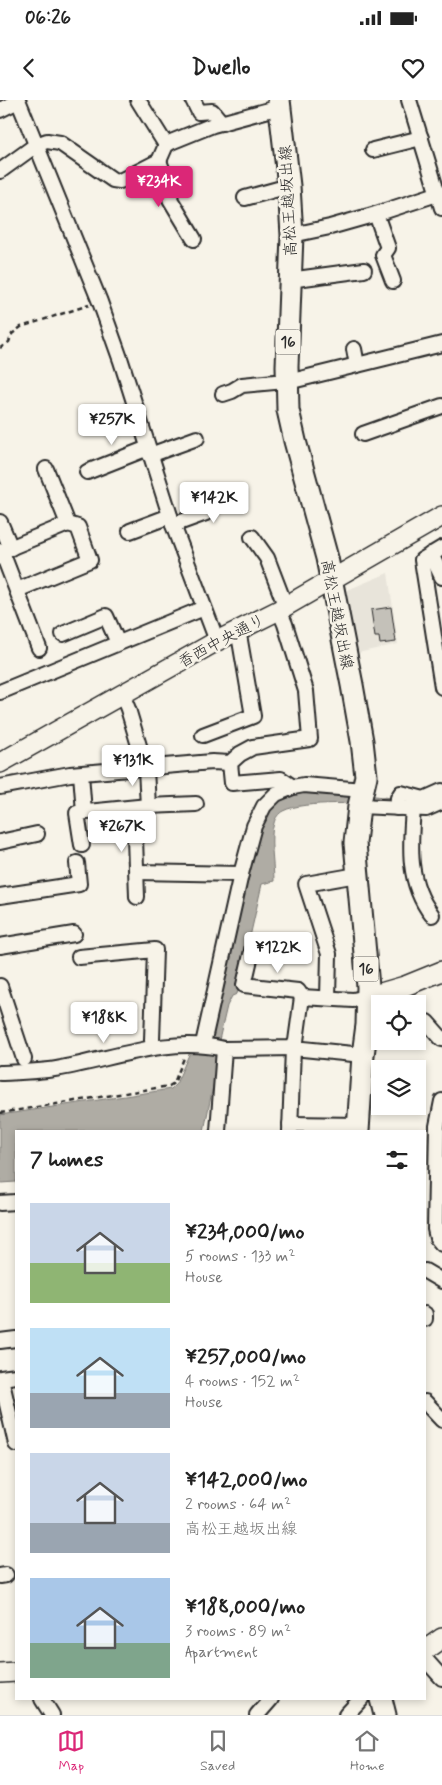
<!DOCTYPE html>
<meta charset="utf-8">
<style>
body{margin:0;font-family:Mynerve,"Klee One",sans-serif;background:#f2f2f2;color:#222;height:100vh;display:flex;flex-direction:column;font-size:19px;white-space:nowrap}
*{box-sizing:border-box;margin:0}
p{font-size:16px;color:#767676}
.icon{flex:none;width:28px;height:28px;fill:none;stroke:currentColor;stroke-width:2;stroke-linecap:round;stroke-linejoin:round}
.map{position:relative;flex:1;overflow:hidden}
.sheet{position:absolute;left:15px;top:1030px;width:411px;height:570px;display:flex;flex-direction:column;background:#fff;border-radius:0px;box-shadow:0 2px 8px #0003}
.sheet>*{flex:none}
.fabs{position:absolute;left:371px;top:895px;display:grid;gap:10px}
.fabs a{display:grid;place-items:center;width:55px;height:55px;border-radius:0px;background:#fff;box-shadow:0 2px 8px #0003;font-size:25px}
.price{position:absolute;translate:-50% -42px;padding:0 11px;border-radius:5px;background:#fff;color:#222;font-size:16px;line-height:32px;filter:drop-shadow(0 1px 2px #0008)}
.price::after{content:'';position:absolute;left:50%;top:30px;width:15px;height:11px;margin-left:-8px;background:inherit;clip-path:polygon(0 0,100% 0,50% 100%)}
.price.active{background:#db2777;color:#fff}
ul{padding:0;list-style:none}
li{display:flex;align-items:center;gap:15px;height:125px;padding:0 15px}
li span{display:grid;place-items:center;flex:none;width:140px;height:100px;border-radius:0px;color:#555}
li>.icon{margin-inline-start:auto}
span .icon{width:60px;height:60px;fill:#fffc;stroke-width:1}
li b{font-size:21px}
h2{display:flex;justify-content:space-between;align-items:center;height:60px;padding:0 15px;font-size:21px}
.status{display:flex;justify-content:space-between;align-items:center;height:35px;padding:0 25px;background:#fff;direction:ltr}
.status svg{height:14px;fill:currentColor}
header{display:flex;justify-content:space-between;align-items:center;height:65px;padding:0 15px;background:#fff;font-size:22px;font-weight:800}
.tab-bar{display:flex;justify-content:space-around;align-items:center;height:70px;border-top:1px solid #e0e0e0;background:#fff;font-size:14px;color:#767676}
.tab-bar a{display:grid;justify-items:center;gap:2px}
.tab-bar .active{color:#db2777}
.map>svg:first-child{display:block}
.built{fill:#e8e4da}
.water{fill:#afaca4;stroke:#7a7874}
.building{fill:#c4c1b9;stroke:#2b2b2b}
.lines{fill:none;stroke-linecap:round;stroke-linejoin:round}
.street-casing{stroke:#2b2b2b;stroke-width:18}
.secondary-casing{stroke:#2b2b2b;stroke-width:22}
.primary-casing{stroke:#2b2b2b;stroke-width:25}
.path{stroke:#2b2b2b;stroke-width:2.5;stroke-dasharray:5 4;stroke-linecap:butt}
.street{stroke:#f7f3e8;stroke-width:14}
.secondary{stroke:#f7f3e8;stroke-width:19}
.primary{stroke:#f7f3e8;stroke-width:21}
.labels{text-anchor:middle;stroke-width:5;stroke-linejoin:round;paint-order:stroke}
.shield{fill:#f7f3e8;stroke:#686764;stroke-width:1}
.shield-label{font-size:15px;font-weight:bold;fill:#2b2b2b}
.street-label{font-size:16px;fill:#2b2b2b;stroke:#f7f3e8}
</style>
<div class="status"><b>06:26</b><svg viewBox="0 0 49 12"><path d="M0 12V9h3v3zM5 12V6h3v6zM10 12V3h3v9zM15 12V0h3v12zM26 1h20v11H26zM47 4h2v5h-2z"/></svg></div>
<header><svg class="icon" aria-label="back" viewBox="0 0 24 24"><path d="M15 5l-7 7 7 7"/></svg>Dwello<svg class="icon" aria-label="heart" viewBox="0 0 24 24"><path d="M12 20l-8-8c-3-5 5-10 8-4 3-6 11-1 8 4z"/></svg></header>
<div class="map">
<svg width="442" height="1615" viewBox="0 0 442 1615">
<rect width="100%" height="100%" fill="#f7f3e8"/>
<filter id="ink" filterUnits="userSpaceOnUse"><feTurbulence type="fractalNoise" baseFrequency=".02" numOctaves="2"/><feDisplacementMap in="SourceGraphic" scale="10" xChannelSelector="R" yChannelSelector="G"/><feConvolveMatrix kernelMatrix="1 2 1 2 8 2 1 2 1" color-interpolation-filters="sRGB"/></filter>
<g filter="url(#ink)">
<!-- built -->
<path class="built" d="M 388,473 L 398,544 L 353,554 L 342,497 L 345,491 Z"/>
<!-- water -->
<path class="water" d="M 293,691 L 350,693 L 392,698 L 391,705 C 366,704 304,700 283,711 C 279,713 275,718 274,723 C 269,737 274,765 274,781 L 262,784 L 237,894 L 232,896 L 227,906 L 216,953 L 216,957 L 218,961 L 204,1031 L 16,1031 L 16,1082 L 0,1083 L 0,1015 L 171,989 L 176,984 L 191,950 L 206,950 L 257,733 L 273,703 Z"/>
<!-- building -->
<path class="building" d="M 391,507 L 396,542 L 380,544 L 379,537 L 375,537 L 371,510 Z"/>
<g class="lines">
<defs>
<g id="street">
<path d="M 18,0 L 100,202 L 121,261 L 173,425 L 217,541"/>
<path d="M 138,0 L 166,45"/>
<path d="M 193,0 L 199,12 L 212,11 L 222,23"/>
<path d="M 409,0 L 442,108"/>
<path d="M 0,10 L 18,1"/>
<path d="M 373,50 L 421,38"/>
<path d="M 159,61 L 171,92 L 170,99 L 194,139"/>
<path d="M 0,71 L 36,45 L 47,41 L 60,43 L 113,80 L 120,81 L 159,61 L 166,45 L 171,42 L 213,25 L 280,7"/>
<path d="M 245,98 L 289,86"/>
<path d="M 292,135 L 330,127 L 376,114"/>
<path d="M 289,180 L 364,170"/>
<path d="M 393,181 L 383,155 L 388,148 L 376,114 L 437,94"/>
<path d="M 354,249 L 357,265 L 442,244"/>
<path d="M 223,294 L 232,291 L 242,285 L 296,280 L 357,265"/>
<path d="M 363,334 L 442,306"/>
<path d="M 150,355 L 197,338"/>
<path d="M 87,372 L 148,348"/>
<path d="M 0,422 L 11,448"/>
<path d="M 173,425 L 206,413 L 209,407 L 205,395"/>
<path d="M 130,431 L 170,416"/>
<path d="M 252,437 L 267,458 L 285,505"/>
<path d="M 442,448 L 422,460 L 442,587"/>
<path d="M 0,452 L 68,424"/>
<path d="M 2,452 L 39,548"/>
<path d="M 431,454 L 442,477"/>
<path d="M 17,490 L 90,460 L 78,427 L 68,424 L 46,369"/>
<path d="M 279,510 L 285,524 L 306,591 L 310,639 L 253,647 L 240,654 L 230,663 L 232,683 L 281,679 L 293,687"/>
<path d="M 63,534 L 106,516 L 118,543"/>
<path d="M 0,592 L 204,508"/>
<path d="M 122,594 L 128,609 L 146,669 L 148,706 L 196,704"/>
<path d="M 203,635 L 253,616 L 238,529"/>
<path d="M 81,674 L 84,712"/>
<path d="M 0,687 L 70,674 L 212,662 L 230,663"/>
<path d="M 359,706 L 426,709 L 442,702"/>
<path d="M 134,708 L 137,797"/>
<path d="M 397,708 L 398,698 L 401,693 L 424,699 L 442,691"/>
<path d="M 413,709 C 410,746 407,783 432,815"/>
<path d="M 0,742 L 37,734"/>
<path d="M 82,745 L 77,713 L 148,706"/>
<path d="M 137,772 L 241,774"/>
<path d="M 0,796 L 79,784 L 77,763"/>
<path d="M 0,846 L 74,834"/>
<path d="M 253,846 L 244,885 L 298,891 L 302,897"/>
<path d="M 79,857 L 155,850 L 152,940 L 153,948"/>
<path d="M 0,886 L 24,959"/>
<path d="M 328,898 L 329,854 L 306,784 L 357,775"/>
<path d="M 418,922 L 427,922 L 442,939"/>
<path d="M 203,944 L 241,774 L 254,726 L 264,706 L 276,694 L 293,687 L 304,685 L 363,690"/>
<path d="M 0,973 C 20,972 42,972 61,968 C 116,958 169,936 224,949"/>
<path d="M 442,1001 L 437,1026 L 435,1129 L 437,1138 L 442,1144"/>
<path d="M 290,1024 L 358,1025"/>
<path d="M 218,1031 L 224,949 L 293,948 L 296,941 L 302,897 L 353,900 L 367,897"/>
<path d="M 290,1031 L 293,948 L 363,955"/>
<path d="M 0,1103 L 16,1102"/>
<path d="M 425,1171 L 442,1181"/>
<path d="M 425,1214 L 425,1219"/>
<path d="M 0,1241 L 16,1239"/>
<path d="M 16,1276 L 1,1278 L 16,1344"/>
<path d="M 425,1302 L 442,1320"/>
<path d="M 0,1476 L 6,1475"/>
<path d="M 425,1559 L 442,1578"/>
<path d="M 42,1599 L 52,1615"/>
<path d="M 257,1615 L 271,1599"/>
<path d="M 346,1615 L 361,1599"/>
</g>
<g id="secondary">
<path d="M 0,663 L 217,541 L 279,510 L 442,416"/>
<path d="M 367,897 L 405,886 L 442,871"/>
<path d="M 425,1550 L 442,1538"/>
<path d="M 0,1573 L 16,1572"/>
</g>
<g id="primary">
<path d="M 279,0 L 289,86 L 292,135 L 287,266 L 288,310 L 295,341 L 327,458 L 352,585 L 362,641 L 366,676 L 359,706 L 355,743 L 368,887 L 367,925 L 363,955 L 358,1031"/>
<path d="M 381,1599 L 385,1615"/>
</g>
</defs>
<!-- street casing -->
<use href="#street" class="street-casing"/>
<!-- secondary casing -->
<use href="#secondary" class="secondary-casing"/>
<!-- primary casing -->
<use href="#primary" class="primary-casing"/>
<!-- path -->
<g class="path">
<path d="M 0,248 L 9,242 L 12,234 L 21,227 L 89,205"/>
<path d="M 0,1013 L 169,986 L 174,983 L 184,958"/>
</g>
<!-- street -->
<use href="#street" class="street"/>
<!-- secondary -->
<use href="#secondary" class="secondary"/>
<!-- primary -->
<use href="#primary" class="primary"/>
</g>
</g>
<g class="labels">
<!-- shield labels -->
<g class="shield">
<rect x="275.5" y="229.5" width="25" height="25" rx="4"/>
<rect x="353.5" y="856.5" width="25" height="25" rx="4"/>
</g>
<g class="shield-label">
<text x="288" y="247">16</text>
<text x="366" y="874">16</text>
</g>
<!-- street labels -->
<g class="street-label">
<text transform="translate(287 101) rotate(-93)" y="6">高松王越坂出線</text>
<text transform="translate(338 514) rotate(79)" y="6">高松王越坂出線</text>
<text transform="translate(221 540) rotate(-28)" y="6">香西中央通り</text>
</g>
</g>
</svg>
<div class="fabs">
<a><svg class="icon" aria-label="locate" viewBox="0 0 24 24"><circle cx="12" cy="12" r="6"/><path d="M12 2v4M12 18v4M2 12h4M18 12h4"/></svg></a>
<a><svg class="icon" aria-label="layers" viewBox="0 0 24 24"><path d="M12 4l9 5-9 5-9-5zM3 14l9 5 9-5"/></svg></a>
</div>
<b class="price active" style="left:159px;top:108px">¥234K</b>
<b class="price" style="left:112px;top:346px">¥257K</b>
<b class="price" style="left:214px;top:424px">¥142K</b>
<b class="price" style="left:133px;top:687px">¥131K</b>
<b class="price" style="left:122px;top:753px">¥267K</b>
<b class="price" style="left:278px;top:874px">¥122K</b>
<b class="price" style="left:104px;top:944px">¥188K</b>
<section class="sheet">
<h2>7 homes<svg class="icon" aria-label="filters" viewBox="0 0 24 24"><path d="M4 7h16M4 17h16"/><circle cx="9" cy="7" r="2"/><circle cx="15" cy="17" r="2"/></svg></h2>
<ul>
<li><span style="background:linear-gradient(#c9d6e8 60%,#8fb573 0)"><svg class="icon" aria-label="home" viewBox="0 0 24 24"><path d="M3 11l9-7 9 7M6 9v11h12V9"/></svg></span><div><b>¥234,000/mo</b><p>5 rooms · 133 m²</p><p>House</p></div></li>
<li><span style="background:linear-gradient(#bfe0f5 65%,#9aa5b1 0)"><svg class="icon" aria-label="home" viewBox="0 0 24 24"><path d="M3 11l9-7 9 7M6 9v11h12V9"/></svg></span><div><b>¥257,000/mo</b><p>4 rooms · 152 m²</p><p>House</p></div></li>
<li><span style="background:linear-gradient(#c9d6e8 70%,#9aa5b1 0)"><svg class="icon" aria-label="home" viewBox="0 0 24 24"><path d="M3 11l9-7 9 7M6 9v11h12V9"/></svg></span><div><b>¥142,000/mo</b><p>2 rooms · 64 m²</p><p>高松王越坂出線</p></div></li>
<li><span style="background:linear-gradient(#a9c7e8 65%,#7fa58c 0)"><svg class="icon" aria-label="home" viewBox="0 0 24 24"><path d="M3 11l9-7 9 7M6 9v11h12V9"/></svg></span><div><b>¥188,000/mo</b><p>3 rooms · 89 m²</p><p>Apartment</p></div></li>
</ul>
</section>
</div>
<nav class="tab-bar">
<a class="active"><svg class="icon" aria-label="map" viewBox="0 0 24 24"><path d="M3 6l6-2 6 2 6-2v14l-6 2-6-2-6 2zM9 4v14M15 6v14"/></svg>Map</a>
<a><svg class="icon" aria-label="saved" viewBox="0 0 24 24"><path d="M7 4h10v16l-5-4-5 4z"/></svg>Saved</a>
<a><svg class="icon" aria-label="home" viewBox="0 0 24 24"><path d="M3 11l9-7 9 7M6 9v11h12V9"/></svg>Home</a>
</nav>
